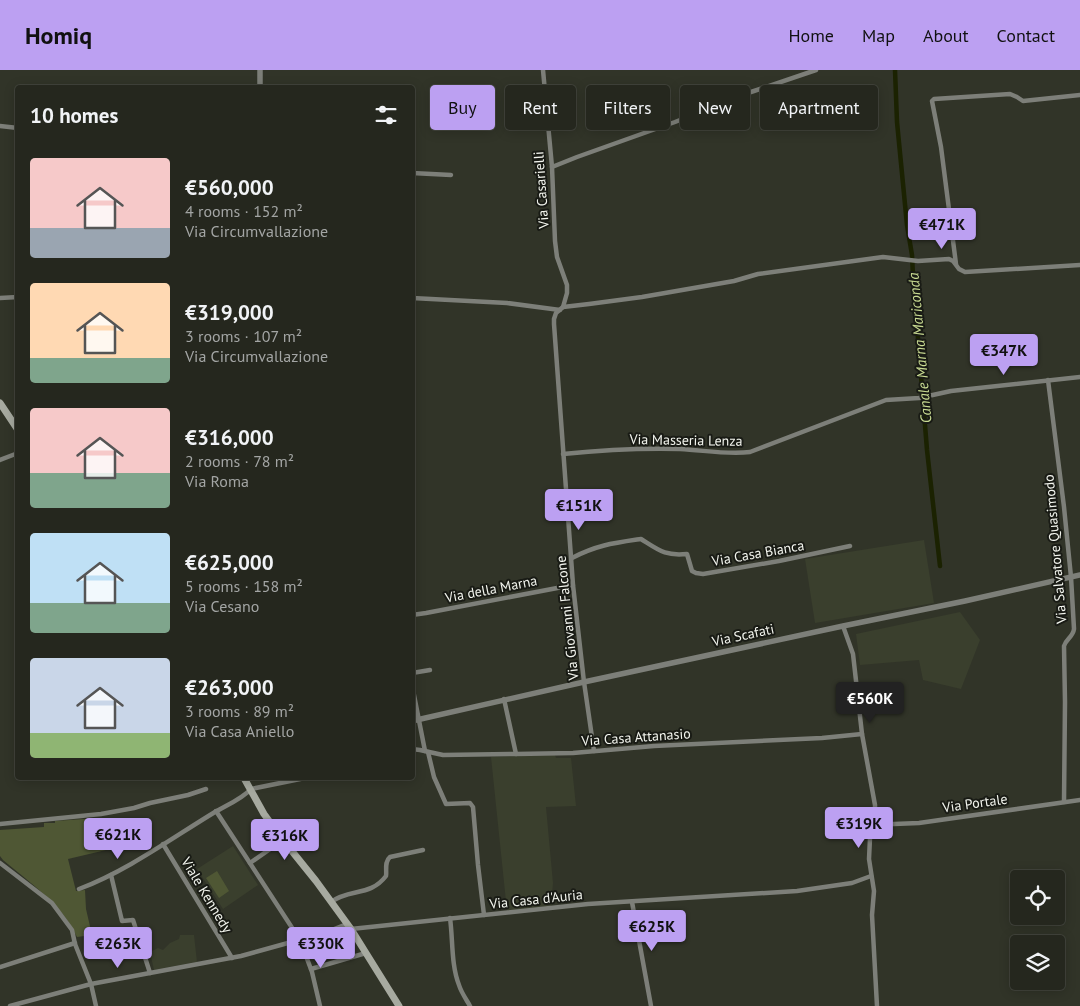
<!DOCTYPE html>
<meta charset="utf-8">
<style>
body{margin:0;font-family:"PT Sans",sans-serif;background:#2d2f27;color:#f1f3f6;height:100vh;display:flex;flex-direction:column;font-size:19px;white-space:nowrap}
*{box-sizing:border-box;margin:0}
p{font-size:16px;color:#a3a5a4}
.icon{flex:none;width:28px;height:28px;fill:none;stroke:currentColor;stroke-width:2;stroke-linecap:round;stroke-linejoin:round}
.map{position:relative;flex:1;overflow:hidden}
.sheet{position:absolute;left:15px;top:15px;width:400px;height:695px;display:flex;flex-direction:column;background:#25271e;border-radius:5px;box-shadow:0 2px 12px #0003,0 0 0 1px #42443c}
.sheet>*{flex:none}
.top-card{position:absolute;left:430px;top:15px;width:475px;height:45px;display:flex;gap:10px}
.fabs{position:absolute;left:1010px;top:800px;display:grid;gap:10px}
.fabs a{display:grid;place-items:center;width:55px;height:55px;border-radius:5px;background:#25271e;box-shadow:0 2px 12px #0003,0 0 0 1px #42443c;font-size:25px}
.price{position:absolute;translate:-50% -42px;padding:0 11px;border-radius:5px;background:#bca0f2;color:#111;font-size:16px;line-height:32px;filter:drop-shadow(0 1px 2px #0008)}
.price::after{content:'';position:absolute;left:50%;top:30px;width:15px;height:11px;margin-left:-8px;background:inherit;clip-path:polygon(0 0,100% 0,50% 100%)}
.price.selected{background:#222;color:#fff}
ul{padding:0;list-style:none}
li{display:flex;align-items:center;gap:15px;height:125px;padding:0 15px}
li span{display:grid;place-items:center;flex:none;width:140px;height:100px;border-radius:5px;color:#555}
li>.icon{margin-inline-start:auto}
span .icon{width:60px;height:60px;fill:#fffc;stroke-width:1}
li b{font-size:21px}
h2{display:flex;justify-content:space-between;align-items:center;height:60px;padding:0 15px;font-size:21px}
.pill{padding:0 18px;border-radius:5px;background:#25271e;box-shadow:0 2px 12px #0003,0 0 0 1px #42443c;font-size:18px;line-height:45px}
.pill.selected{background:#bca0f2;color:#111}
header{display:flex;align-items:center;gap:30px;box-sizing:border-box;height:70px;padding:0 25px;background:#bca0f2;color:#111}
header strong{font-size:24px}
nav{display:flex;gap:28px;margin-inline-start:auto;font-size:18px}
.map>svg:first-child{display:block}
.built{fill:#3a3f2d}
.green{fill:#4f5734}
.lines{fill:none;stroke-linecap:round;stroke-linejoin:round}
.canal{stroke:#1b2201;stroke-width:4.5}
.minor{stroke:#7d7f79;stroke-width:4.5}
.tertiary{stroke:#7d7f79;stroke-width:5.5}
.secondary{stroke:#a7aaa0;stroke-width:7}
.labels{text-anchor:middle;stroke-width:4;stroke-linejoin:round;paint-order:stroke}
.street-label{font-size:14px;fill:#f3f5ee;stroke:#191b15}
.water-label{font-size:15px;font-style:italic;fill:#c9db92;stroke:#191b15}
</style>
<header>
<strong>Homiq</strong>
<nav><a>Home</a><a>Map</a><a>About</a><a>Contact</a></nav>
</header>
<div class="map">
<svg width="1080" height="936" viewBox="0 0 1080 936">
<rect width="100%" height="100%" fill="#313428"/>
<!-- built -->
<g class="built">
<path d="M 924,470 L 934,533 L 815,553 L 805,489 Z"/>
<path d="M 960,542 L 980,570 L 961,619 L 923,610 L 919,590 L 860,595 L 856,564 Z"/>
<path d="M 555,685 L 556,688 L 571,688 L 576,736 L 546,737 L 553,813 L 551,836 L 507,841 L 491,687 Z"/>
<path d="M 233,776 L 258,815 L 223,839 L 197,799 Z"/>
<path d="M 180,865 L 194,865 L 197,892 L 154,900 L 150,882 L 158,878 L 163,880 L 170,873 L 179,869 Z"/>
</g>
<!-- green -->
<g class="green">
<path d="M 99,748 L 106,780 L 68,789 L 76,821 L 85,820 L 86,839 L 92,865 L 77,867 C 62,834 30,813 3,790 L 0,786 L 0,760 L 44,757 L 44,753 L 55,753 L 55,751 Z"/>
<path d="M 217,801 L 229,821 L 219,828 L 206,808 Z"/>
</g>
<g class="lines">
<!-- canal -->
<path class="canal" d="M 895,0 L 897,52 L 907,155 L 912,185 L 913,206 L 927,380 L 940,496"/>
<!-- minor -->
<g class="minor">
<path d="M 543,0 L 552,97 L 555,171 L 557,187 L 567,215 L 567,223 L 563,237 L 556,243 L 554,249 L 554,254 L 573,515 L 584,612 L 594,681"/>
<path d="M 0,56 L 18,58"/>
<path d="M 552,97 L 577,87 L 675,52 L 751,22 L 816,0"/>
<path d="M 412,103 L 451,105"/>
<path d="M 956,194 L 941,77 L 932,31 L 934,29 L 1010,24 L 1017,27 L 1023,31 L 1080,25"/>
<path d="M 0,228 L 18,227"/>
<path d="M 412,228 L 507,233 L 560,240"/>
<path d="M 563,237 L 589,234 L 642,227 L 734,211 L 758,204 L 883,187 L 918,191 L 949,189 L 953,191 L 959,199 L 965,202 L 1080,195"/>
<path d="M 1048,310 L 1064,437 L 1071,507 L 1074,559 C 1073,567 1066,569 1064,576 L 1065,632 L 1064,732"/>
<path d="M 563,384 C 602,380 641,378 680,379 C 703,380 727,385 750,382 L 886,330 L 919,328 L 951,321 L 1080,307"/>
<path d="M 0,390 L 18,383"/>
<path d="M 572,488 C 597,475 614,473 641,469 C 660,481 665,486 687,484 L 692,501 L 696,503 L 703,504 L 779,491 L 850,476"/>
<path d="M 412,545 L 426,543 L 573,515"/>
<path d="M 843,556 L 853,584 L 862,664 L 875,735 L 875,748 L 870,768 L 869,789 L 874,821 L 872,845 L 877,936"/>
<path d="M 412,603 L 430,600"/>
<path d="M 412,615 L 425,681"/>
<path d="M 504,629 L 516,684"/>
<path d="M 412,679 L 420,680 L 443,685 L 516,684 L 573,683 L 654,676 L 822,668 L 862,664"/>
<path d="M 428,682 L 434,707 L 446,734 L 470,733 L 473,737 L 478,795 L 484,845"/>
<path d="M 216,741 L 300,870 L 312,902 L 320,936"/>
<path d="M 0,754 L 101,744 L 134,738 L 150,733 L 188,725 L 206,719"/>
<path d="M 874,754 L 894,754 L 919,753 L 1080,730"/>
<path d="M 163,774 L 232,888"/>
<path d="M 0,793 L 52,833 L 72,860 L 75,874 L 91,914 L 96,936"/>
<path d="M 250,793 L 283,770"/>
<path d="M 111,805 L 122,851 L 133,850 L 150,903"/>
<path d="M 79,819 C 127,801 172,768 215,742 C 227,735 242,729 251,719 L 305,708"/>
<path d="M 331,832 C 350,818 370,827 386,806 C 387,800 384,792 390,787 L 423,780"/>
<path d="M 632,832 L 651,936"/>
<path d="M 450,848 C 453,869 451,895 459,915 C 461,922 466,929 470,936"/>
<path d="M 351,859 L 588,834 L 797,821 L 852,813 L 871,806"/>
<path d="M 0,897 L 75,873"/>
<path d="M 311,899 L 366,883"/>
<path d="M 10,936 L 91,914 L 241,886 L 324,863 L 347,854"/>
</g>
<!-- tertiary -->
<g class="tertiary">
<path d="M 260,18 L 260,0"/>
<path d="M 412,651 L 584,612 L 843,556 L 965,531 L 1080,505"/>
</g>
<!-- secondary -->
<g class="secondary">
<path d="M 0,333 L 18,360"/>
<path d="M 244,708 L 264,744 L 283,770 L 316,811 L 351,859 L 399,936"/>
</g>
</g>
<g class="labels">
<!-- street labels -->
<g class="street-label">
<text transform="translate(541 120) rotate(-94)" y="5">Via Casarielli</text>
<text transform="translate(686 370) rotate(1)" y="5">Via Masseria Lenza</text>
<text transform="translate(1055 479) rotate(-95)" y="5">Via Salvatore Quasimodo</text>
<text transform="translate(758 483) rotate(-10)" y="5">Via Casa Bianca</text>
<text transform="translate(491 519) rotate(-11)" y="5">Via della Marna</text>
<text transform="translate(567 548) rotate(-96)" y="5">Via Giovanni Falcone</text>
<text transform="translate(743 565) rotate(-12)" y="5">Via Scafati</text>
<text transform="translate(636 667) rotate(-4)" y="5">Via Casa Attanasio</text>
<text transform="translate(975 733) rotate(-8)" y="5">Via Portale</text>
<text transform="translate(207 825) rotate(59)" y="5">Viale Kennedy</text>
<text transform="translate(536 829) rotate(-6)" y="5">Via Casa d'Auria</text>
</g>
<!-- water labels -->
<g class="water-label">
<text transform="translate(920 278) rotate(-95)" y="5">Canale Marna Mariconda</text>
</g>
</g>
</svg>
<div class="fabs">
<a><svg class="icon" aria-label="locate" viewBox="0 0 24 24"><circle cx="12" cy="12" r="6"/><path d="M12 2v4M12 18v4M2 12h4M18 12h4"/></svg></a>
<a><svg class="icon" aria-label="layers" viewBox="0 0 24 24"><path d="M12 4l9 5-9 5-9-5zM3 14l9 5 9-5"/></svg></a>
</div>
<b class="price" style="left:942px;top:180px">€471K</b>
<b class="price" style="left:1004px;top:306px">€347K</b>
<b class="price" style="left:579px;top:461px">€151K</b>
<b class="price selected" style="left:870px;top:654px">€560K</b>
<b class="price" style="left:859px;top:779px">€319K</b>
<b class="price" style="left:118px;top:790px">€621K</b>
<b class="price" style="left:285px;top:791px">€316K</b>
<b class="price" style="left:652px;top:882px">€625K</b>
<b class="price" style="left:118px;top:899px">€263K</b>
<b class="price" style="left:321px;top:899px">€330K</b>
<div class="top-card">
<a class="pill selected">Buy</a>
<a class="pill">Rent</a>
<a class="pill">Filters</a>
<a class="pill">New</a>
<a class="pill">Apartment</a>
</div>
<section class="sheet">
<h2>10 homes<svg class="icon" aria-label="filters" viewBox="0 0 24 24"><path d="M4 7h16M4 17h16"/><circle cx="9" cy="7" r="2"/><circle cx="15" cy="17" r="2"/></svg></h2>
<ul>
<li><span style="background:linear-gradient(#f6c9c9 70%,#9aa5b1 0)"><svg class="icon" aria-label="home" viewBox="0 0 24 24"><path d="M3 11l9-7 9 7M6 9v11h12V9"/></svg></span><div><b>€560,000</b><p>4 rooms · 152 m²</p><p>Via Circumvallazione</p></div></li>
<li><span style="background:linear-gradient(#ffd9b3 75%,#7fa58c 0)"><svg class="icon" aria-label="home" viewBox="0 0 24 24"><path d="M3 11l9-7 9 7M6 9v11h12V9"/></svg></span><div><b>€319,000</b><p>3 rooms · 107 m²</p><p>Via Circumvallazione</p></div></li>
<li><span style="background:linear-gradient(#f6c9c9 65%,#7fa58c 0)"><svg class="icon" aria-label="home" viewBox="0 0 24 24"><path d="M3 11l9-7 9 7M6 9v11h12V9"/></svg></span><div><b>€316,000</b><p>2 rooms · 78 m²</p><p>Via Roma</p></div></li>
<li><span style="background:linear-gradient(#bfe0f5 70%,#7fa58c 0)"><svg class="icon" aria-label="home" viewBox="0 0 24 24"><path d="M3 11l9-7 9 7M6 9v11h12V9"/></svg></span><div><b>€625,000</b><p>5 rooms · 158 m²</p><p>Via Cesano</p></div></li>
<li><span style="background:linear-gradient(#c9d6e8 75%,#8fb573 0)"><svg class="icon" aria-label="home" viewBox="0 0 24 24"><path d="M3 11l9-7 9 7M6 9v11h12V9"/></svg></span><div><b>€263,000</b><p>3 rooms · 89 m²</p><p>Via Casa Aniello</p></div></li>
</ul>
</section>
</div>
